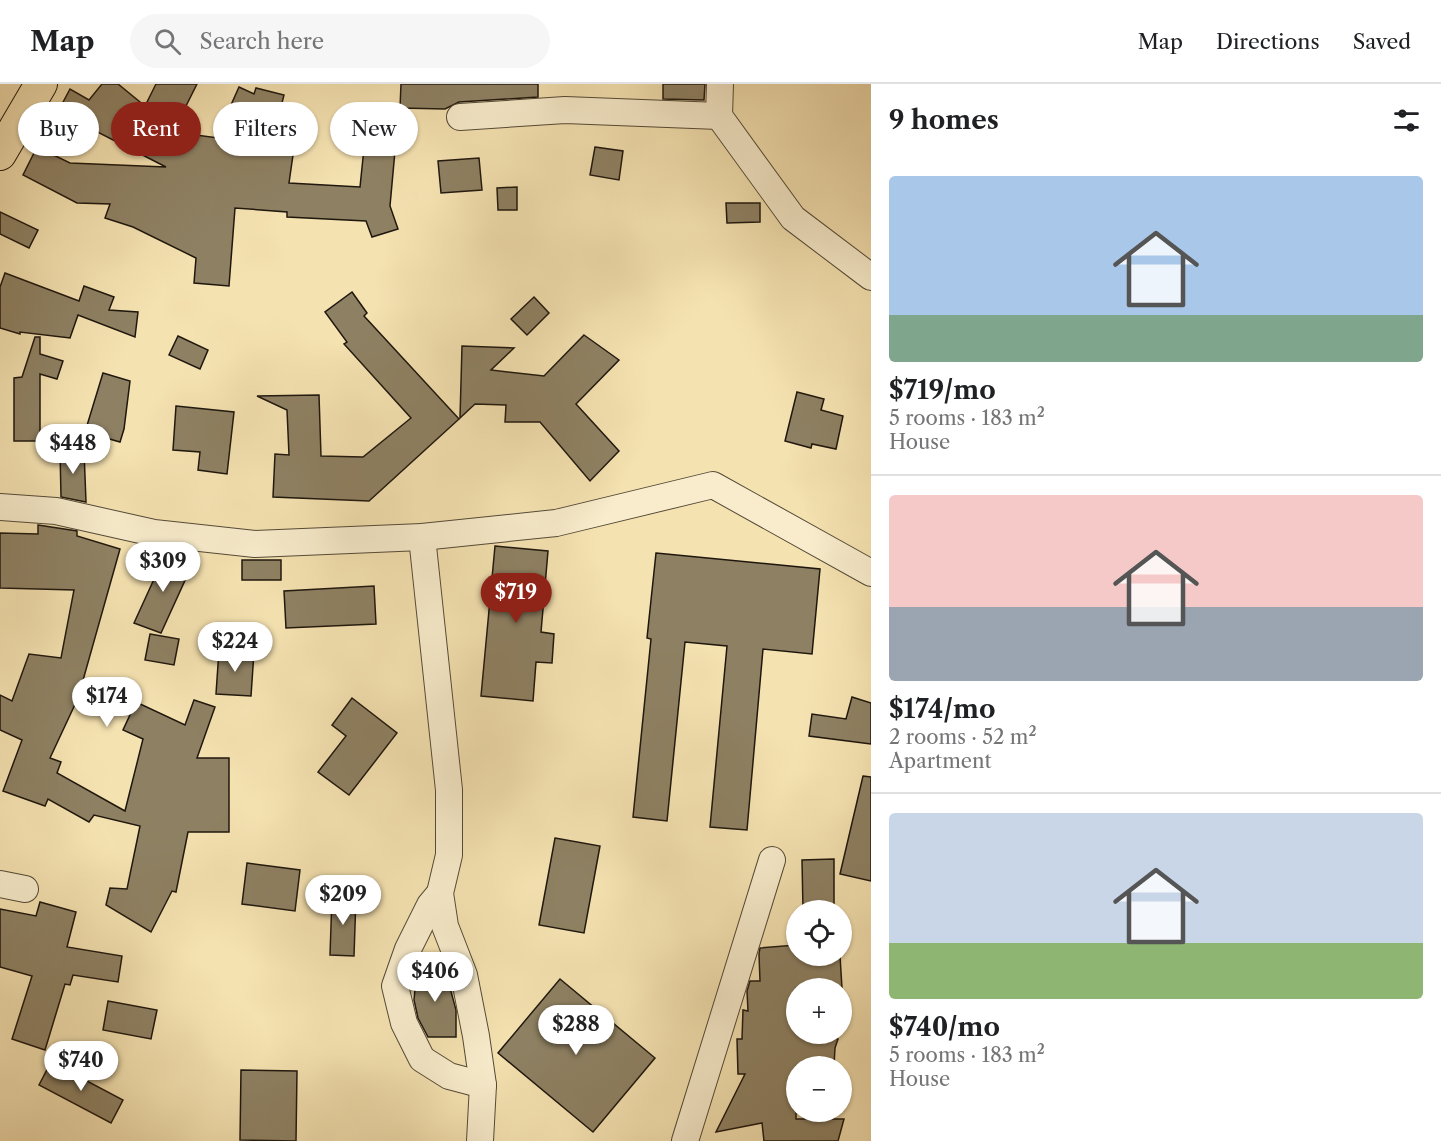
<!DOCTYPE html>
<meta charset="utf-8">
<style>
body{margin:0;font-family:"Libre Caslon Text",serif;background:#f6f6f6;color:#202124;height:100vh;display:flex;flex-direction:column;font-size:22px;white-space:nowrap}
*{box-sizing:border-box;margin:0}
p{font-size:20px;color:#757577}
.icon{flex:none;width:33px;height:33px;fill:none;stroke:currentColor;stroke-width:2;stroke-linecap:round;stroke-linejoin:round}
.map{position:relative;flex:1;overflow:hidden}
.side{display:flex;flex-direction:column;background:#fff;width:570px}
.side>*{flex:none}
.guide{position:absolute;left:18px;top:18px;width:570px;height:54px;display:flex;gap:12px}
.controls{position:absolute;left:786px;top:816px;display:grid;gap:12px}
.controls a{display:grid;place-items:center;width:66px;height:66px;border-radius:50%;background:#fff;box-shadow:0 2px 4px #0004;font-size:30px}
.price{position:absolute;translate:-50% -51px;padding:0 14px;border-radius:21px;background:#fff;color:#222;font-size:20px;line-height:39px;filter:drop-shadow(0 2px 3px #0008)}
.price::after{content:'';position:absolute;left:50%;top:36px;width:18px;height:14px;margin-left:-9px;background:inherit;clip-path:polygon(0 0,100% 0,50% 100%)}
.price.active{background:#8f2418;color:#fff}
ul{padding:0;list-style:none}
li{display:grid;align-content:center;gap:12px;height:318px;padding:0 18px}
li+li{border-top:2px solid #e0e0e0}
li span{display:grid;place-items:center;height:186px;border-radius:6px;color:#555}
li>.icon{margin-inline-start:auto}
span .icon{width:108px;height:108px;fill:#fffc;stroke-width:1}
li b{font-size:26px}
h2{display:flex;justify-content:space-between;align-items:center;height:72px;padding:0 18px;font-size:26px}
.chip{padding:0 21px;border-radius:27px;background:#fff;box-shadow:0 2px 4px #0004;font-size:21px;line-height:54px}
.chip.active{background:#8f2418;color:#fff}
header{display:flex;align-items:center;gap:36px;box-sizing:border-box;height:84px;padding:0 30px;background:#fff;border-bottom:2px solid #e0e0e0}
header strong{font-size:28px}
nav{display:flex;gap:33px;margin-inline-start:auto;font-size:21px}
.search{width:420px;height:54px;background:#f6f6f6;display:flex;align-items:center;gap:15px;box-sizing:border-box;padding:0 21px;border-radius:33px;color:#757577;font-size:22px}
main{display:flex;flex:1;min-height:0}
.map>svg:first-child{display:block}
.building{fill:#8e8163;stroke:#1f170e;stroke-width:1.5}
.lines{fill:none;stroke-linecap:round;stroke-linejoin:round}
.minor-casing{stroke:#544a37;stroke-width:28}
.major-casing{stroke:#1f170e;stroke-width:34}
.minor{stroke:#f8eccc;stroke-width:26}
.major{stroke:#f5e2b1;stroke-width:32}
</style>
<header>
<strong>Map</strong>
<div class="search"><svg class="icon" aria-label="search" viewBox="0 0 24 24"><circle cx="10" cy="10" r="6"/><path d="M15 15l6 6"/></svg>Search here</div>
<nav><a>Map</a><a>Directions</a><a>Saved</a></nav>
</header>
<main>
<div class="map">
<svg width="871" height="1057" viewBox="0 0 871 1057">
<rect width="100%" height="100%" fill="#f5e2b1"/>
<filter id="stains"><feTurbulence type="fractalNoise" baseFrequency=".00333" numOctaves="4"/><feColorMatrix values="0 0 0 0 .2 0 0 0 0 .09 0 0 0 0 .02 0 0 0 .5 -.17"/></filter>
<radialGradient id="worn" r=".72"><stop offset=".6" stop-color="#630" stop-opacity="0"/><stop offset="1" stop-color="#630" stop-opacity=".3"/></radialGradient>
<!-- building -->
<g class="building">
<path d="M 102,0 L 118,0 L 145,22 L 156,0 L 197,0 L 173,48 L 294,64 L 289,99 L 360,103 L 364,64 L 395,67 L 390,122 L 398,145 L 372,153 L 366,137 L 287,133 L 287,128 L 235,124 L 229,202 L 194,199 L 196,174 L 133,143 L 105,134 L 110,120 L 77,119 L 23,91 L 37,63 L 70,79 L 166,83 L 72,35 L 75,30 L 61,22 L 70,5 L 89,16 Z"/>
<path d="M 401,0 L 538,0 L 538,13 L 459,18 L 445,25 L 400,24 Z"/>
<path d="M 663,0 L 705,0 L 704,16 L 663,15 Z"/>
<path d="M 239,3 L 254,10 L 256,4 L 284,11 L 276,42 L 231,21 Z"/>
<path d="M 595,63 L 623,67 L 619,96 L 590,91 Z"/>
<path d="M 479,74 L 482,106 L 441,109 L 438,77 Z"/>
<path d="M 517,103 L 517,126 L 498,126 L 497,104 Z"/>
<path d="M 726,119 L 760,119 L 760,138 L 727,139 Z"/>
<path d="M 0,128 L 38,146 L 29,164 L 0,150 Z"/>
<path d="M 5,189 L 79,217 L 84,202 L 114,213 L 109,226 L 138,228 L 135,253 L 78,231 L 70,254 L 20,248 L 20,250 L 0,244 L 0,203 Z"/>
<path d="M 352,208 L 367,229 L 364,232 L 459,335 L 369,417 L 273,413 L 275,370 L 289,371 L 287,326 L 257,312 L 319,311 L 321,372 L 363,373 L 411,334 L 344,260 L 347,258 L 325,228 Z"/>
<path d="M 534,213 L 549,229 L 527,251 L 511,235 Z"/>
<path d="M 584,251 L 619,276 L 576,320 L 619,367 L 590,397 L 540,338 L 505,338 L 506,321 L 475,320 L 460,334 L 462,262 L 514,264 L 491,286 L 544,292 Z"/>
<path d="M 178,252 L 208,266 L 200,285 L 169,271 Z"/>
<path d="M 35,253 L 40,253 L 40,270 L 63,277 L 57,295 L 40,290 L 40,357 L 14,357 L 14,294 L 22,293 Z"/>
<path d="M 103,289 L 130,297 L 124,345 L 120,358 L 85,348 Z"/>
<path d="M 797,308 L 824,315 L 821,326 L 843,332 L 836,365 L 812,360 L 811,364 L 785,357 Z"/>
<path d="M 176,322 L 234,328 L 227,390 L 198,386 L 200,368 L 173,366 Z"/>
<path d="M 60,367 L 84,367 L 86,418 L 61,413 Z"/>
<path d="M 38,441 L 77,447 L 77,452 L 120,465 L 78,614 L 50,674 L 61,678 L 57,689 L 125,727 L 143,655 L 123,646 L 136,618 L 185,641 L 194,616 L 215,623 L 197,674 L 229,674 L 229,748 L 188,748 L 176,808 L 172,807 L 151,848 L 106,821 L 110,804 L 127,805 L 140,742 L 94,731 L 89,738 L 48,715 L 45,722 L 3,707 L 22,656 L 0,646 L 0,611 L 12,617 L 29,570 L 61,574 L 74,506 L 0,504 L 0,449 L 38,450 Z"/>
<path d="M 495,462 L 548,467 L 541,548 L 554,550 L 552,579 L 536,578 L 533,617 L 481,612 Z"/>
<path d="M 166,469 L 192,481 L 161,549 L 134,539 Z"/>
<path d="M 656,469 L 820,485 L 812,570 L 763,565 L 747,746 L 710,743 L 727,562 L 685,558 L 667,737 L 633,733 L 651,555 L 647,554 Z"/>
<rect x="242" y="476" width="39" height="20"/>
<path d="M 374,502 L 376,540 L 286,544 L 284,507 Z"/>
<path d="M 150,550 L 179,555 L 174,581 L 145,576 Z"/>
<path d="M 219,566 L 254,568 L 251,612 L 216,610 Z"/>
<path d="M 852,613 L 871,619 L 871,660 L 809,652 L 812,630 L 846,635 Z"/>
<path d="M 352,614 L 397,649 L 349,711 L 318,688 L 346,652 L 332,641 Z"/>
<path d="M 863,692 L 871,693 L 871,797 L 840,790 Z"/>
<path d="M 555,754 L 600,762 L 584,849 L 539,841 Z"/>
<path d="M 834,775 L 834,826 L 803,826 L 802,776 Z"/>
<path d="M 247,779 L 300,786 L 295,827 L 242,820 Z"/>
<path d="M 332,813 L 356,813 L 354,872 L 330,871 Z"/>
<path d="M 40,818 L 76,828 L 67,863 L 122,872 L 118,898 L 73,891 L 70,901 L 65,900 L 45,966 L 12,955 L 32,892 L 0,883 L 0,825 L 36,832 Z"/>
<path d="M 796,861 L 796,872 L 840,872 L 842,904 L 796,904 L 796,950 L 825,950 L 838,955 L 835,964 L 834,982 L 796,982 L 796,1035 L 844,1035 L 838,1057 L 764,1057 L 762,1039 L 716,1048 L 745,990 L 738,990 L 737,955 L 742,955 L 743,926 L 748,927 L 747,907 L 750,897 L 760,897 L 759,870 L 760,864 Z"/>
<path d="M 417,885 L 445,885 L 456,926 L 456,953 L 428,953 L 418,934 L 414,916 Z"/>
<path d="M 560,895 L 655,974 L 593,1048 L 498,969 Z"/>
<path d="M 108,917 L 157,926 L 151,955 L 103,946 Z"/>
<path d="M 51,978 L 123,1016 L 111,1039 L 39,1001 Z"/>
<path d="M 241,986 L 297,987 L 296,1057 L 240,1056 Z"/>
</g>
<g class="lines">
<defs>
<g id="minor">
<path d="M 720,0 L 719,32 L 793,134 L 871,193"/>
<path d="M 460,33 L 565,26 L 719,32"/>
<path d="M 0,423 L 56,427 L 154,449 L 255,460 L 422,453 L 556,439 L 713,401 L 871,489"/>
<path d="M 422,453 L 449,706 L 449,771 L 440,809 L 445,842 L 464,891 L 476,952 L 483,1001 L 480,1057"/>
<path d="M 0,800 L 25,805"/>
<path d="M 440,809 L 430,821 L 408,865 L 395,902 L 404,939 L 422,975 L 449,992 L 483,1001"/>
<path d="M 685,1057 L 772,776"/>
</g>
<path id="major" d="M 0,70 L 41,0"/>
</defs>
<!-- minor casing -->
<use href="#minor" class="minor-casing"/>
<!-- major casing -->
<use href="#major" class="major-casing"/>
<!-- minor -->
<use href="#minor" class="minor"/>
<!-- major -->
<use href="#major" class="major"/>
</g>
<rect width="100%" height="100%" filter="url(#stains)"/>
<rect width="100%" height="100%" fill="url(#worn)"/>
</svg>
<div class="controls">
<a><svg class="icon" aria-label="locate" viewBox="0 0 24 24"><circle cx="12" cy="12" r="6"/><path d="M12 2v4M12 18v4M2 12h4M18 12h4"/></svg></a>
<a>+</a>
<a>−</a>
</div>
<b class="price" style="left:73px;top:391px">$448</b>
<b class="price" style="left:163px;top:509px">$309</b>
<b class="price active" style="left:516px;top:540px">$719</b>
<b class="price" style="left:235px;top:589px">$224</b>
<b class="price" style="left:107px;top:644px">$174</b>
<b class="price" style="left:343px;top:842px">$209</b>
<b class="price" style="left:435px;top:919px">$406</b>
<b class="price" style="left:576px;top:972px">$288</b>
<b class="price" style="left:81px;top:1008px">$740</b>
<div class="guide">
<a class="chip">Buy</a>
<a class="chip active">Rent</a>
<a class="chip">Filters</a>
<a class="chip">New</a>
</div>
</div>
<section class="side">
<h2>9 homes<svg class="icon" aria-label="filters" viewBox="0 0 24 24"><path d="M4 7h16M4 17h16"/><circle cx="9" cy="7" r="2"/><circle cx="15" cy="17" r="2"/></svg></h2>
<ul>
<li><span style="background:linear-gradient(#a9c7e8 75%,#7fa58c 0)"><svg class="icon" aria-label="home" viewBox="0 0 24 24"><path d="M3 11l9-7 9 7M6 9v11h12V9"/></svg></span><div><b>$719/mo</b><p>5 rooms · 183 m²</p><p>House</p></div></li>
<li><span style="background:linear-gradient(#f6c9c9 60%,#9aa5b1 0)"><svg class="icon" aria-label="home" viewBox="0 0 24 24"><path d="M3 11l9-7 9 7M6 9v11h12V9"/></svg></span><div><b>$174/mo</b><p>2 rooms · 52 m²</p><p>Apartment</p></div></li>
<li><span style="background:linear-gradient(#c9d6e8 70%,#8fb573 0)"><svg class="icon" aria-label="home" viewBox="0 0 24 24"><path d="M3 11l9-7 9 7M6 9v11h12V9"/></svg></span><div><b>$740/mo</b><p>5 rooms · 183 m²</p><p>House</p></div></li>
</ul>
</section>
</main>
